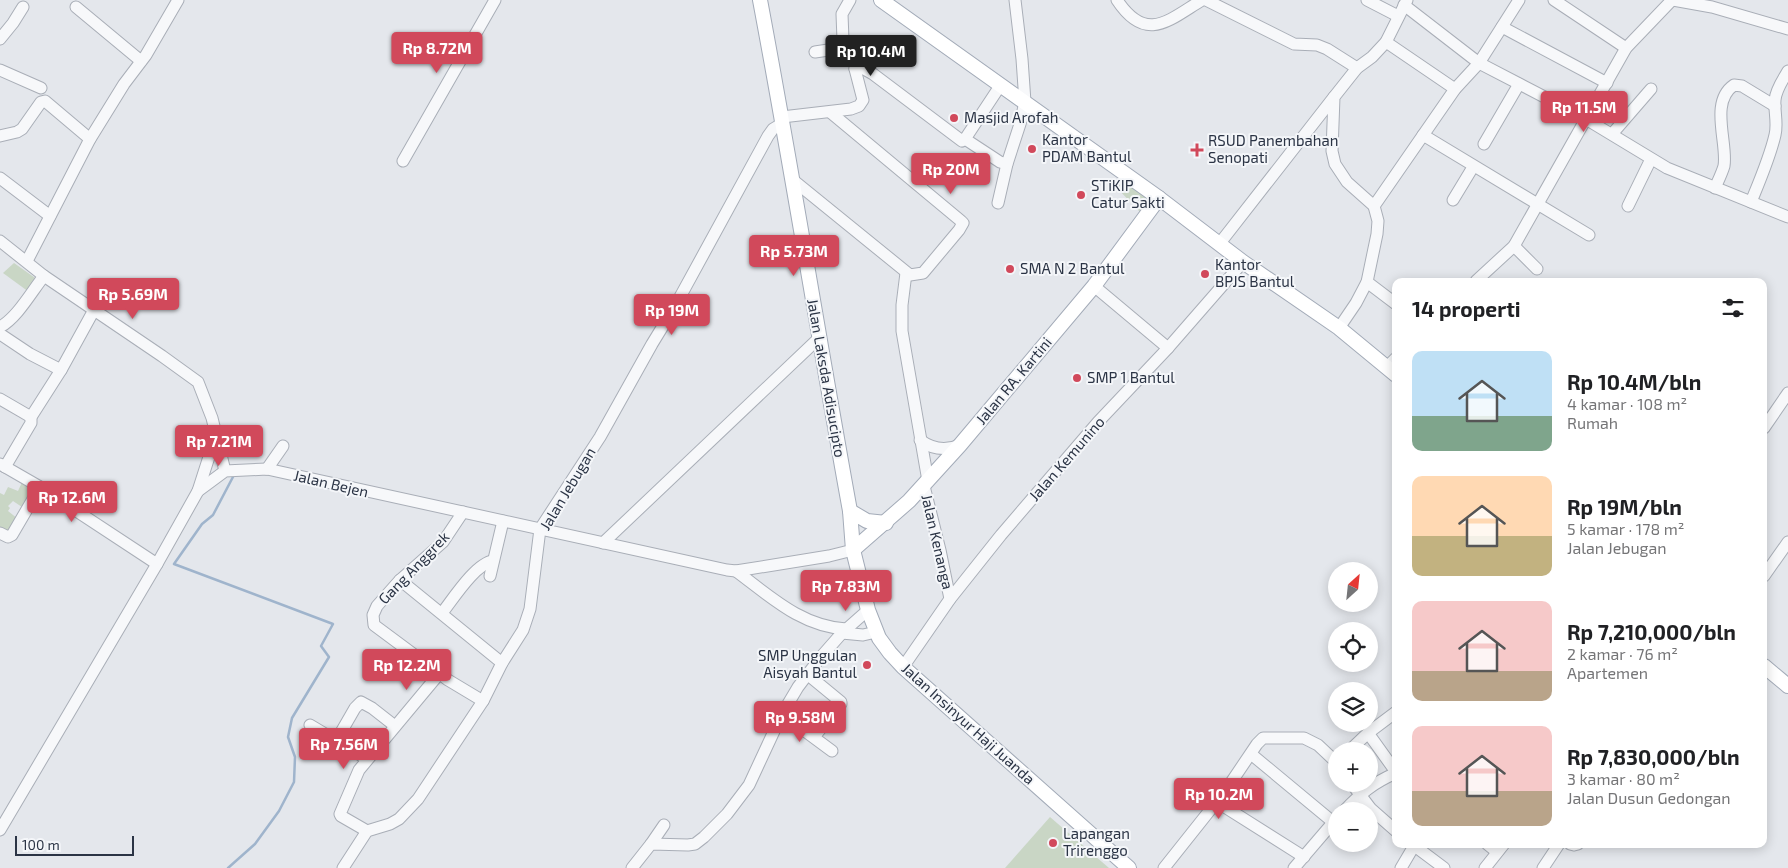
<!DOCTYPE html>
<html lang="id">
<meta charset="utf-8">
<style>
body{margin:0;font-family:"Exo 2",sans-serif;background:#f2f2f2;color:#202124;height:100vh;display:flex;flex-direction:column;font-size:19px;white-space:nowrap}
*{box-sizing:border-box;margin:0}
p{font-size:16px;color:#757577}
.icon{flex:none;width:28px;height:28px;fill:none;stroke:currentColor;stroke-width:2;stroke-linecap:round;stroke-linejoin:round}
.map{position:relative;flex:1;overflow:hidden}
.drawer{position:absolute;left:1392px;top:278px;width:375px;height:570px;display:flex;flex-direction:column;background:#fff;border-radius:10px;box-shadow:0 2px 12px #0003}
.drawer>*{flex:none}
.needle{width:32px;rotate:27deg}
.tools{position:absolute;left:1328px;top:562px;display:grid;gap:10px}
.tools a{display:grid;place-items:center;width:50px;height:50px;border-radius:50%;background:#fff;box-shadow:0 2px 12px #0003;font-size:25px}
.scale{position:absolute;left:15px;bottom:12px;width:119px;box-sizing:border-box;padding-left:5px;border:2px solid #2b3445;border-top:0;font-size:14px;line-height:18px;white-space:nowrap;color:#2b3445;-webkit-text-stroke:4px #f4f6f9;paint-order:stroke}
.price{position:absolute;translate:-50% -42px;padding:0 11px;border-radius:5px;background:#d1495b;color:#fff;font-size:16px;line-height:32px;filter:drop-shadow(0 1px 2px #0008)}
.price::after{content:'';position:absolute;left:50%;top:30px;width:15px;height:11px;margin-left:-8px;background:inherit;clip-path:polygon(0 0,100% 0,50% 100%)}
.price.active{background:#222;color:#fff}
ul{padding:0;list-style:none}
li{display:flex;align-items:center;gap:15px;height:125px;padding:0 20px}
li span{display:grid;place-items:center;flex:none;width:140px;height:100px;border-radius:10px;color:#555}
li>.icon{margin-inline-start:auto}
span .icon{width:60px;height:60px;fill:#fffc;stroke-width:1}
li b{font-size:21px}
h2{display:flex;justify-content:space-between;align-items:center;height:60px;padding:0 20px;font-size:21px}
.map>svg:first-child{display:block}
.green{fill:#c9d6c5}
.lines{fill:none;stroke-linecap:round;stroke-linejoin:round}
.stream{stroke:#9fb4cc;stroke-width:2.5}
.minor-casing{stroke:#a9aeb7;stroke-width:13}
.major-casing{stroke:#a3abb8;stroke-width:16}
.minor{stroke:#f7f8fa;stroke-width:11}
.major{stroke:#fff;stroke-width:14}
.poi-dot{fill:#d1495b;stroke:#f4f6f9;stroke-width:2}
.labels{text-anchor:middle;stroke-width:4;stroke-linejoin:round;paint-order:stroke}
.poi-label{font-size:15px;fill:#2b3445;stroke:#f4f6f9;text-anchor:start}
.street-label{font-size:15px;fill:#2b3445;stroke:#f4f6f9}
</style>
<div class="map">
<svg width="1788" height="868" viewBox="0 0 1788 868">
<rect width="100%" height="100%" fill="#e4e7ec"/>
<!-- green -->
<g class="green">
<path d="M 1126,173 L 1160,199 L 1129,245 L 1120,239 L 1140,212 L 1116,187 Z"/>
<path d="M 14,263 L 38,280 L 29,292 L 3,273 Z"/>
<path d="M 24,478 L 37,488 L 25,509 L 13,501 L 8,506 L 10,508 L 8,511 L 18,519 L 9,535 L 0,530 L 0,493 L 4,495 L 8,487 L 18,491 Z"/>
<path d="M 1050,817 L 1109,868 L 1005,868 Z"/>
</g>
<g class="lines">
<!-- stream -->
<path class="stream" d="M 228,868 L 255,844 L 279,811 L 294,782 L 295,757 L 288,737 L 292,718 L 329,657 L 321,646 L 333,624 L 174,564 L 202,524 L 213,515 L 234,475"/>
<defs>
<g id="minor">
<path d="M 1117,0 C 1146,44 1169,20 1202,0"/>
<path d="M 1206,0 L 1294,44 L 1317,45 L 1327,49 L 1357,68"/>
<path d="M 1367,0 L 1398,16"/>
<path d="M 1554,0 L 1626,48"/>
<path d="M 1673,0 L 1712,7 L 1788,29"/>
<path d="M 1404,5 L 1479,63 L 1581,116 L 1667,168 L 1788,217"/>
<path d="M 76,7 L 141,61"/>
<path d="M 1502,27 L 1607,83"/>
<path d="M 0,39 L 13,23 L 23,7"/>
<path d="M 1386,42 L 1455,89"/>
<path d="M 815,52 L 848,47"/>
<path d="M 855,69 L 864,69 L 873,74 L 962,141 L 965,139 L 1000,86"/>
<path d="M 0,70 L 41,88"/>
<path d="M 782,117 L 851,109 L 859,106 L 863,100 L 855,69 L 856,56 L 853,50 L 843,40 L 842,14 L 850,0"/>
<path d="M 1612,134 L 1651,89"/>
<path d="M 1423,135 L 1589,235"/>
<path d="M 0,136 L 17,132 L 22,129 L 41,102 L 45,101 L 90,139"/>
<path d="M 965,139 L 1000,162 L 1007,164"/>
<path d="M 1484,144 L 1519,84"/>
<path d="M 403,161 L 495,0"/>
<path d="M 0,178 L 50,216"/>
<path d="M 793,180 L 910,275 L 923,273 L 959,230 L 963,223 L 961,221 L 830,112"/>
<path d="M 1715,188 C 1718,181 1722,173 1724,166 C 1728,143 1709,102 1734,85 L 1742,86 L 1775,106"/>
<path d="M 1453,200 L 1473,167"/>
<path d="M 1751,202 C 1760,180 1770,157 1775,135 C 1778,123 1774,112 1775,100 C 1776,89 1783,80 1788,71"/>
<path d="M 998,203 L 1007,164 L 1020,124 L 1025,102 L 1022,59 L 1015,0"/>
<path d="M 1374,206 L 1455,89 L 1479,63 L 1519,0"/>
<path d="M 1628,206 L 1651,159"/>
<path d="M 0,241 L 44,276 L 162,356 L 198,382 L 212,418 L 225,471"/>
<path d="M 1220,243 L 1334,97"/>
<path d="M 1514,246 L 1537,269"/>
<path d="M 27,261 L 90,139 L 124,84 L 146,55 L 178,0"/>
<path d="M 906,273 L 902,305 L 902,331 L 928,481"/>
<path d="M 1476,281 L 1514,246 L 1626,48 L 1672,0"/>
<path d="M 1367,282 L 1396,304"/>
<path d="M 1094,286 L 1168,348"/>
<path d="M 0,327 C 17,318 32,291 44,276"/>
<path d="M 1339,328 L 1356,303 L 1367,282 L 1377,234 L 1378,221 L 1374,206 L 1347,182 L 1335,164 L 1332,151 L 1334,97 L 1357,68 L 1372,57 L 1386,42 L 1407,0"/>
<path d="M 0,334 L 30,354 L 61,370"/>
<path d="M 1387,367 L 1396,358"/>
<path d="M 0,399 L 31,417"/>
<path d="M 1764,428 L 1788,393"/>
<path d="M 920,440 C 932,449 946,451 960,445"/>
<path d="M 0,464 L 40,487 L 157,564"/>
<path d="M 5,467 L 28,428 L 31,423 L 31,417 L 61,370 L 94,310"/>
<path d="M 267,469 L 283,446"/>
<path d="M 924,486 L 940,550 L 950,599"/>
<path d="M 198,491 L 216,435"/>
<path d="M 463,512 L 443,542 L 400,580 L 377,606 L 373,615 L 374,625 L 448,680 L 483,701"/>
<path d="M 0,533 L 8,537 L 12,535 L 40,487"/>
<path d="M 603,543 L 819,338"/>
<path d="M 736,571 C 771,597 801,626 846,629"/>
<path d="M 490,576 L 503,521"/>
<path d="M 1764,576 L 1788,542"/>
<path d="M 400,580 L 502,663"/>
<path d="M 442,613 C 453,599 476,563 493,561"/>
<path d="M 842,633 L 863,635 L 876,632"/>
<path d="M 903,667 L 950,599 L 1001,535 L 1098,422 L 1168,348 L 1243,262"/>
<path d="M 807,674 L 841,702 L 841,704 L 814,737"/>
<path d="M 782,714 L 832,751"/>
<path d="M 310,725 L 367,759"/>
<path d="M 1368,733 L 1396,772"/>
<path d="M 336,741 L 355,708 L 361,702 L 372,708 L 395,726"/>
<path d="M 1349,751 L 1368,733 L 1396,712"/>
<path d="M 1251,754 L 1333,822"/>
<path d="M 1352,784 L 1371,809 L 1396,831"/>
<path d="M 1217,802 L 1304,857"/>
<path d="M 1344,811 C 1361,793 1373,783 1396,773"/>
<path d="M 0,830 L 157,564 L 198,491 L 225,471 L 267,469 L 727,570 L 736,571 L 829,556 L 853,550"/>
<path d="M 367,831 L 341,816 L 340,814 L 359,770 L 439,674"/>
<path d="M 651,844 L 664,825"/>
<path d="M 1412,844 L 1444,868"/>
<path d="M 1487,844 L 1497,852"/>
<path d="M 1570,844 L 1574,845 L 1578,844"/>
<path d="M 343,868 L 367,831 L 390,824 L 399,819 L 418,799 L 483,701 L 502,663 L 523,630 L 530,609 L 540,529 L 600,437 L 652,344 L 674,308 L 768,136 L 773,129 L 783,123"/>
<path d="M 632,868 L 651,844 L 688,845 L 695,844 L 704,837 L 727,814 L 749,785 L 782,714 L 798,687 L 820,658 L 842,633 L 868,610"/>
<path d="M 1164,868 L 1226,790 L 1257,744 L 1263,738 L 1304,738 L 1318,745 L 1336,762"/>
<path d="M 1294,868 L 1336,819"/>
<path d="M 1401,868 L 1414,846"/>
<path d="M 1485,868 L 1504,844"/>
<path d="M 1543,868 L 1559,844"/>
</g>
<g id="major">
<path d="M 760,0 C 792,170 819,341 850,511 L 853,550 L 868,610 L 879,638 L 890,653 L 903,667 L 1129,868"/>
<path d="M 881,0 L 1159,198 L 1243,262 L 1339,328 L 1396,375"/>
<path d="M 850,511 L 867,521 L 886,523"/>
<path d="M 853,550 L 909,501 L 960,445 L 1094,286 L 1159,198"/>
<path d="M 1764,666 L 1788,686"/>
</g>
</defs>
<!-- minor casing -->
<use href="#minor" class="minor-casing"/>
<!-- major casing -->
<use href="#major" class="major-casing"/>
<!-- minor -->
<use href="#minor" class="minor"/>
<!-- major -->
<use href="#major" class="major"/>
</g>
<!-- markers -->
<g class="poi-dot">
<circle cx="954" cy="118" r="5"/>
<circle cx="1032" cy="149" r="5"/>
<path d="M1194.5 142.5h5v5h5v5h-5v5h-5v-5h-5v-5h5z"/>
<circle cx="1081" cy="195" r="5"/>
<circle cx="1010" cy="269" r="5"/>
<circle cx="1205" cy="274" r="5"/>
<circle cx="1077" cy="378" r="5"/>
<circle cx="867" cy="665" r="5"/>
<circle cx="1053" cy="843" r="5"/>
</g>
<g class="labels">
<!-- poi labels -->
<g class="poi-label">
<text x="964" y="123">Masjid Arofah</text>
<text x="1042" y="145">Kantor<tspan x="1042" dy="17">PDAM Bantul</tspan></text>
<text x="1208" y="146">RSUD Panembahan<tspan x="1208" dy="17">Senopati</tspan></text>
<text x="1091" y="191">STiKIP<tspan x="1091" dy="17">Catur Sakti</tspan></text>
<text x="1215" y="270">Kantor<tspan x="1215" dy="17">BPJS Bantul</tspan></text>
<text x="1020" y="274">SMA N 2 Bantul</text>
<text x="1087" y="383">SMP 1 Bantul</text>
<text x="857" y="661" text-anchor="end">SMP Unggulan<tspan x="857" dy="17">Aisyah Bantul</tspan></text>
<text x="1063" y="839">Lapangan<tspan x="1063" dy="17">Trirenggo</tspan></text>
</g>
<!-- street labels -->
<g class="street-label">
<text transform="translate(826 378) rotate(80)" y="5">Jalan Laksda Adisucipto</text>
<text transform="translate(1014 381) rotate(-50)" y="5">Jalan RA. Kartini</text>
<text transform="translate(1067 459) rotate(-49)" y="5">Jalan Kemunino</text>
<text transform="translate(331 484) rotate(13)" y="5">Jalan Bejen</text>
<text transform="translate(568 489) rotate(-59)" y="5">Jalan Jebugan</text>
<text transform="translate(937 542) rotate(77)" y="5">Jalan Kenanga</text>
<text transform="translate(414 568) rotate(-46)" y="5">Gang Anggrek</text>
<text transform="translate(968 724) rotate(42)" y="5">Jalan Insinyur Haji Juanda</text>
</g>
</g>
</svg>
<div class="tools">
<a><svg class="needle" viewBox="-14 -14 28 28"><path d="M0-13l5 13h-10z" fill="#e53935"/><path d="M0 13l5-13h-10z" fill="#757577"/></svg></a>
<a><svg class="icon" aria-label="locate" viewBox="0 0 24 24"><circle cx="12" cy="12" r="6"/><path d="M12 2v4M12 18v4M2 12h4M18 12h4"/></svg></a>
<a><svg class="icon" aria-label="layers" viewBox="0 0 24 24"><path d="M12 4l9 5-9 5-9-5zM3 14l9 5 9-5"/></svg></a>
<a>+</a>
<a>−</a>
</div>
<div class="scale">100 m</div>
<b class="price" style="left:437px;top:74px">Rp 8.72M</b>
<b class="price active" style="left:871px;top:77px">Rp 10.4M</b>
<b class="price" style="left:1584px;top:133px">Rp 11.5M</b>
<b class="price" style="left:951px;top:195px">Rp 20M</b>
<b class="price" style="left:794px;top:277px">Rp 5.73M</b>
<b class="price" style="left:133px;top:320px">Rp 5.69M</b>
<b class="price" style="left:672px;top:336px">Rp 19M</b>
<b class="price" style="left:219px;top:467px">Rp 7.21M</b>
<b class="price" style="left:72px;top:523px">Rp 12.6M</b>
<b class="price" style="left:846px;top:612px">Rp 7.83M</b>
<b class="price" style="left:407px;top:691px">Rp 12.2M</b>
<b class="price" style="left:800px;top:743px">Rp 9.58M</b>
<b class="price" style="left:344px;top:770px">Rp 7.56M</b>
<b class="price" style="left:1219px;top:820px">Rp 10.2M</b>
<section class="drawer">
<h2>14 properti<svg class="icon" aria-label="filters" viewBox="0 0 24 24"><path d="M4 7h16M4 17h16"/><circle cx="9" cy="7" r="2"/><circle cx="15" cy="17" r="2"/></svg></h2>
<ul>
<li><span style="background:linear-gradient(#bfe0f5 65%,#7fa58c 0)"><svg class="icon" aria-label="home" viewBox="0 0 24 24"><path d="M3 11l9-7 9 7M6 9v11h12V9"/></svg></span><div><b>Rp 10.4M/bln</b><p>4 kamar · 108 m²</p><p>Rumah</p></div></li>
<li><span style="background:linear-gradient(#ffd9b3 60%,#c2b280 0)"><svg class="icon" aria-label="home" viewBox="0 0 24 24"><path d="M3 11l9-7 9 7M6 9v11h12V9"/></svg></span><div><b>Rp 19M/bln</b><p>5 kamar · 178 m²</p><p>Jalan Jebugan</p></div></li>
<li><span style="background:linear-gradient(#f6c9c9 70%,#b9a48a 0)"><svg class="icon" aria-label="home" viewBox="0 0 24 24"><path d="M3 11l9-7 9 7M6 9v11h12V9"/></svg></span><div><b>Rp 7,210,000/bln</b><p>2 kamar · 76 m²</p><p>Apartemen</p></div></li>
<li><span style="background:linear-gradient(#f6c9c9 65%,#b9a48a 0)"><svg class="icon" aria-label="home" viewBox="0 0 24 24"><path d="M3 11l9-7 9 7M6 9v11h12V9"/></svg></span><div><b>Rp 7,830,000/bln</b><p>3 kamar · 80 m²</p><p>Jalan Dusun Gedongan</p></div></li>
</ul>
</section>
</div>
